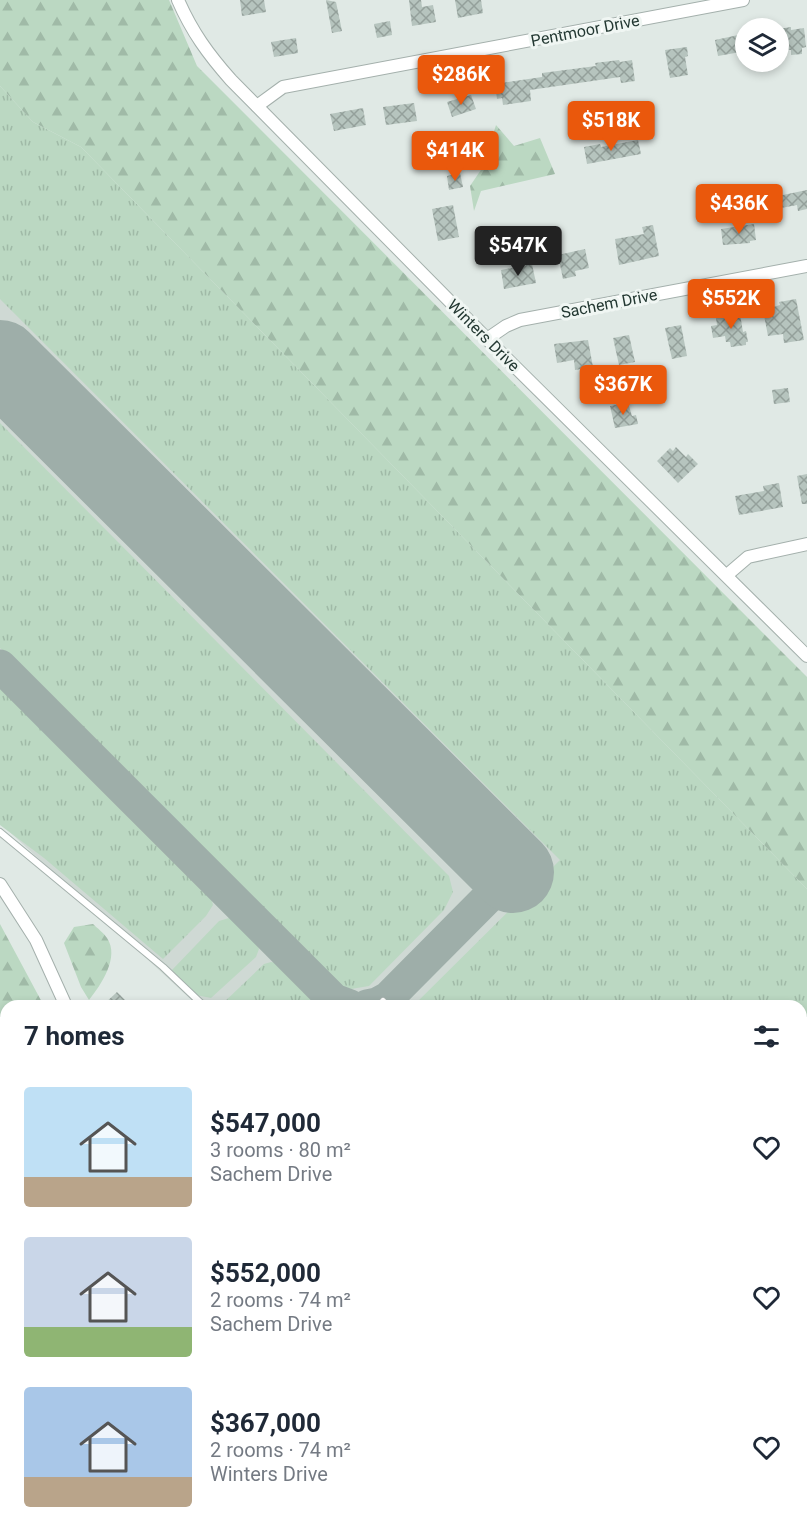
<!DOCTYPE html>
<meta charset="utf-8">
<style>
body{margin:0;font-family:Roboto,sans-serif;background:#f2f2f3;color:#1f2937;height:100vh;display:flex;flex-direction:column;font-size:22px;white-space:nowrap}
*{box-sizing:border-box;margin:0}
p{font-size:20px;color:#747a83}
.icon{flex:none;width:33px;height:33px;fill:none;stroke:currentColor;stroke-width:2;stroke-linecap:round;stroke-linejoin:round}
.map{position:relative;flex:1;overflow:hidden}
.details{position:absolute;left:0px;top:1000px;width:807px;height:536px;display:flex;flex-direction:column;background:#fff;border-radius:18px 18px 0 0;box-shadow:0 3px 9px #0003}
.details>*{flex:none}
.buttons{position:absolute;left:735px;top:18px;display:grid;gap:12px}
.buttons a{display:grid;place-items:center;width:54px;height:54px;border-radius:50%;background:#fff;box-shadow:0 3px 9px #0003;font-size:30px}
.price{position:absolute;translate:-50% -51px;padding:0 14px;border-radius:6px;background:#ea580c;color:#fff;font-size:20px;line-height:39px;filter:drop-shadow(0 2px 3px #0008)}
.price::after{content:'';position:absolute;left:50%;top:36px;width:18px;height:14px;margin-left:-9px;background:inherit;clip-path:polygon(0 0,100% 0,50% 100%)}
.price.on{background:#222;color:#fff}
ul{padding:0;list-style:none}
li{display:flex;align-items:center;gap:18px;height:150px;padding:0 24px}
li span{display:grid;place-items:center;flex:none;width:168px;height:120px;border-radius:6px;color:#555}
li>.icon{margin-inline-start:auto}
span .icon{width:72px;height:72px;fill:#fffc;stroke-width:1}
li b{font-size:26px}
h2{display:flex;justify-content:space-between;align-items:center;height:72px;padding:0 24px;font-size:26px}
.map>svg:first-child{display:block}
.built{fill:#cfd9d4}
.grass{fill:url(#grass-tufts)}
.forest{fill:url(#forest-firs)}
.pitch{fill:#bbd8c2}
.lines{fill:none;stroke-linecap:round;stroke-linejoin:round}
.taxiway{stroke:#9eaea9;stroke-width:33}
.runway{stroke:#9eaea9;stroke-width:82}
.building{fill:url(#building-cross-hatch)}
.service-casing{stroke:#a4b0ac;stroke-width:8}
.minor-casing{stroke:#a4b0ac;stroke-width:14}
.service{stroke:#fff;stroke-width:6}
.minor{stroke:#fff;stroke-width:12}
.labels{text-anchor:middle;stroke-width:6;stroke-linejoin:round;paint-order:stroke}
.street-label{font-size:16px;fill:#233832;stroke:#f0f6f3}
</style>
<div class="map">
<svg width="807" height="1535" viewBox="0 0 807 1535">
<defs>
<pattern id="grass-tufts" width="24" height="20" patternUnits="userSpaceOnUse" patternTransform="scale(1.5)"><rect width="24" height="20" fill="#bbd8c2"/><path d="M3 7l-1-3M5 7V3M7 7l1-3M15 17l-1-3M17 17v-4M19 17l1-3" fill="none" stroke="#a0baa7"/></pattern>
<pattern id="forest-firs" width="22" height="20" patternUnits="userSpaceOnUse" patternTransform="scale(1.5)"><rect width="22" height="20" fill="#bbd8c2"/><path d="M5 1l3.5 6h-7zM16 11l3.5 6h-7z" fill="#a0baa7"/></pattern>
<pattern id="building-cross-hatch" width="8" height="8" patternUnits="userSpaceOnUse" patternTransform="scale(1.5)"><rect width="8" height="8" fill="#b6c4be"/><path d="M0 0l8 8M0 8l8-8" fill="none" stroke="#94a09b"/></pattern>
</defs>
<rect width="100%" height="100%" fill="#e0e9e5"/>
<!-- built -->
<path class="built" d="M 0,89 L 807,903 L 801,1446 L 801,1006 L 198,1006 L 0,823 Z"/>
<!-- grass -->
<g class="grass">
<path d="M 0,86 L 33,122 L 81,147 L 807,889 L 807,1464 L 801,1460 L 801,1006 L 413,1006 L 560,860 L 0,299 Z"/>
<path d="M 0,423 L 449,876 L 453,892 L 444,910 L 369,986 L 351,989 L 331,982 L 0,648 Z"/>
<path d="M 0,684 L 210,893 L 213,905 L 206,916 L 163,959 L 44,858 L 0,825 Z"/>
<path d="M 229,918 C 244,922 253,934 259,949 L 256,957 L 211,998 L 196,995 L 172,970 L 219,921 Z"/>
<path d="M 271,962 L 283,964 L 318,1001 L 319,1006 L 220,1006 L 264,964 Z"/>
</g>
<!-- forest -->
<g class="forest">
<path d="M 0,0 L 169,0 L 197,66 L 807,677 L 807,889 L 81,147 L 33,122 L 0,86 Z"/>
<path d="M 496,125 L 514,146 L 540,138 L 555,174 L 481,191 L 474,211 L 470,186 L 491,155 L 491,141 Z"/>
<path d="M 0,924 L 44,1006 L 6,1006 L 6,1104 L 0,1089 Z"/>
<path d="M 93,924 C 97,928 104,933 107,938 C 120,957 101,985 89,1000 L 81,987 L 64,943 L 74,927 Z"/>
<path d="M 801,1460 L 807,1464 L 807,1535 L 662,1535 L 661,1530 L 801,1530 Z"/>
<path d="M 458,1530 L 640,1530 L 642,1535 L 459,1535 Z"/>
</g>
<!-- pitch -->
<path class="pitch" d="M 447,1530 L 442,1535 L 196,1535 L 192,1531 Z"/>
<g class="lines">
<!-- taxiway -->
<g class="taxiway">
<path d="M 0,666 L 334,1000 L 350,1006"/>
<path d="M 367,1006 L 377,1004 L 388,998 L 513,872"/>
</g>
<!-- runway -->
<path class="runway" d="M 0,361 L 513,872"/>
</g>
<!-- building -->
<g class="building">
<path d="M 240,0 L 264,0 L 266,12 L 242,16 Z"/>
<path d="M 326,0 L 336,2 L 342,31 L 332,33 Z"/>
<path d="M 409,0 L 421,0 L 422,7 L 433,5 L 436,22 L 412,26 Z"/>
<path d="M 455,0 L 481,0 L 483,13 L 458,18 Z"/>
<path d="M 390,21 L 392,35 L 377,38 L 374,24 Z"/>
<path d="M 791,27 L 791,30 L 804,28 L 806,47 L 802,48 L 802,54 L 791,55 L 791,50 L 778,50 L 778,29 Z"/>
<path d="M 743,34 L 746,51 L 718,56 L 715,40 Z"/>
<path d="M 296,38 L 298,53 L 274,57 L 271,42 Z"/>
<path d="M 687,47 L 688,56 L 685,57 L 688,75 L 670,78 L 665,50 Z"/>
<path d="M 619,60 L 620,62 L 632,60 L 635,81 L 621,83 L 620,77 L 530,90 L 531,101 L 503,105 L 502,98 L 497,99 L 495,84 L 542,77 L 542,73 L 596,66 L 595,63 Z"/>
<path d="M 471,95 L 476,109 L 452,117 L 447,102 Z"/>
<path d="M 414,103 L 417,121 L 386,125 L 383,107 Z"/>
<path d="M 363,108 L 366,125 L 334,131 L 330,114 Z"/>
<path d="M 638,140 L 641,154 L 587,164 L 584,147 L 600,144 L 601,147 Z"/>
<path d="M 460,173 L 463,187 L 449,190 L 447,176 Z"/>
<path d="M 807,190 L 807,209 L 798,211 L 797,205 L 781,208 L 778,196 Z"/>
<path d="M 453,205 L 459,237 L 438,241 L 432,209 Z"/>
<path d="M 754,224 L 756,240 L 750,241 L 750,243 L 723,245 L 721,229 Z"/>
<path d="M 653,225 L 659,256 L 619,265 L 615,239 L 644,234 L 642,227 Z"/>
<path d="M 585,249 L 589,268 L 575,271 L 576,276 L 563,279 L 558,255 Z"/>
<path d="M 532,264 L 536,283 L 504,289 L 501,270 Z"/>
<path d="M 796,299 L 804,340 L 784,343 L 783,334 L 768,336 L 763,310 L 780,305 L 779,302 Z"/>
<path d="M 740,314 L 743,332 L 746,331 L 748,342 L 746,342 L 746,345 L 731,347 L 730,342 L 726,342 L 725,336 L 713,338 L 711,326 L 717,325 L 716,318 Z"/>
<path d="M 681,325 L 687,356 L 672,359 L 665,328 Z"/>
<path d="M 629,335 L 635,362 L 619,365 L 613,338 Z"/>
<path d="M 588,340 L 593,367 L 575,370 L 574,360 L 557,363 L 554,344 Z"/>
<path d="M 788,388 L 790,402 L 774,404 L 772,390 Z"/>
<path d="M 628,403 L 632,416 L 636,415 L 638,424 L 615,428 L 610,406 Z"/>
<path d="M 676,447 L 686,457 L 688,454 L 698,464 L 678,483 L 657,461 L 670,448 L 673,451 Z"/>
<path d="M 807,474 L 807,504 L 802,504 L 797,476 Z"/>
<path d="M 779,483 L 783,507 L 739,515 L 735,496 L 764,491 L 763,486 Z"/>
<path d="M 117,992 L 131,1006 L 102,1006 Z"/>
</g>
<g class="lines">
<defs>
<g id="service">
<path d="M 0,832 L 163,967 L 204,1006"/>
<path d="M 383,1001 L 388,1006"/>
<path d="M 653,1530 L 654,1535"/>
</g>
<g id="minor">
<path d="M 178,0 C 192,32 208,54 231,80 L 487,339 L 807,656"/>
<path d="M 257,106 L 283,87 L 743,0"/>
<path d="M 487,339 L 506,326 L 520,320 L 807,266"/>
<path d="M 727,575 L 748,557 L 807,544"/>
<path d="M 0,884 L 36,940 L 66,1006"/>
<path d="M 0,1129 L 6,1146"/>
<path d="M 159,1530 L 160,1535"/>
</g>
</defs>
<!-- service casing -->
<use href="#service" class="service-casing"/>
<!-- minor casing -->
<use href="#minor" class="minor-casing"/>
<!-- service -->
<use href="#service" class="service"/>
<!-- minor -->
<use href="#minor" class="minor"/>
</g>
<g class="labels">
<!-- street labels -->
<g class="street-label">
<text transform="translate(585 30) rotate(-11)" y="6">Pentmoor Drive</text>
<text transform="translate(609 303) rotate(-11)" y="6">Sachem Drive</text>
<text transform="translate(484 335) rotate(45)" y="6">Winters Drive</text>
</g>
</g>
</svg>
<div class="buttons">
<a><svg class="icon" aria-label="layers" viewBox="0 0 24 24"><path d="M12 4l9 5-9 5-9-5zM3 14l9 5 9-5"/></svg></a>
</div>
<b class="price" style="left:461px;top:106px">$286K</b>
<b class="price" style="left:611px;top:152px">$518K</b>
<b class="price" style="left:455px;top:182px">$414K</b>
<b class="price" style="left:739px;top:235px">$436K</b>
<b class="price on" style="left:518px;top:277px">$547K</b>
<b class="price" style="left:731px;top:330px">$552K</b>
<b class="price" style="left:623px;top:416px">$367K</b>
<section class="details">
<h2>7 homes<svg class="icon" aria-label="filters" viewBox="0 0 24 24"><path d="M4 7h16M4 17h16"/><circle cx="9" cy="7" r="2"/><circle cx="15" cy="17" r="2"/></svg></h2>
<ul>
<li><span style="background:linear-gradient(#bfe0f5 75%,#b9a48a 0)"><svg class="icon" aria-label="home" viewBox="0 0 24 24"><path d="M3 11l9-7 9 7M6 9v11h12V9"/></svg></span><div><b>$547,000</b><p>3 rooms · 80 m²</p><p>Sachem Drive</p></div><svg class="icon" aria-label="heart" viewBox="0 0 24 24"><path d="M12 20l-8-8c-3-5 5-10 8-4 3-6 11-1 8 4z"/></svg></li>
<li><span style="background:linear-gradient(#c9d6e8 75%,#8fb573 0)"><svg class="icon" aria-label="home" viewBox="0 0 24 24"><path d="M3 11l9-7 9 7M6 9v11h12V9"/></svg></span><div><b>$552,000</b><p>2 rooms · 74 m²</p><p>Sachem Drive</p></div><svg class="icon" aria-label="heart" viewBox="0 0 24 24"><path d="M12 20l-8-8c-3-5 5-10 8-4 3-6 11-1 8 4z"/></svg></li>
<li><span style="background:linear-gradient(#a9c7e8 75%,#b9a48a 0)"><svg class="icon" aria-label="home" viewBox="0 0 24 24"><path d="M3 11l9-7 9 7M6 9v11h12V9"/></svg></span><div><b>$367,000</b><p>2 rooms · 74 m²</p><p>Winters Drive</p></div><svg class="icon" aria-label="heart" viewBox="0 0 24 24"><path d="M12 20l-8-8c-3-5 5-10 8-4 3-6 11-1 8 4z"/></svg></li>
</ul>
</section>
</div>
